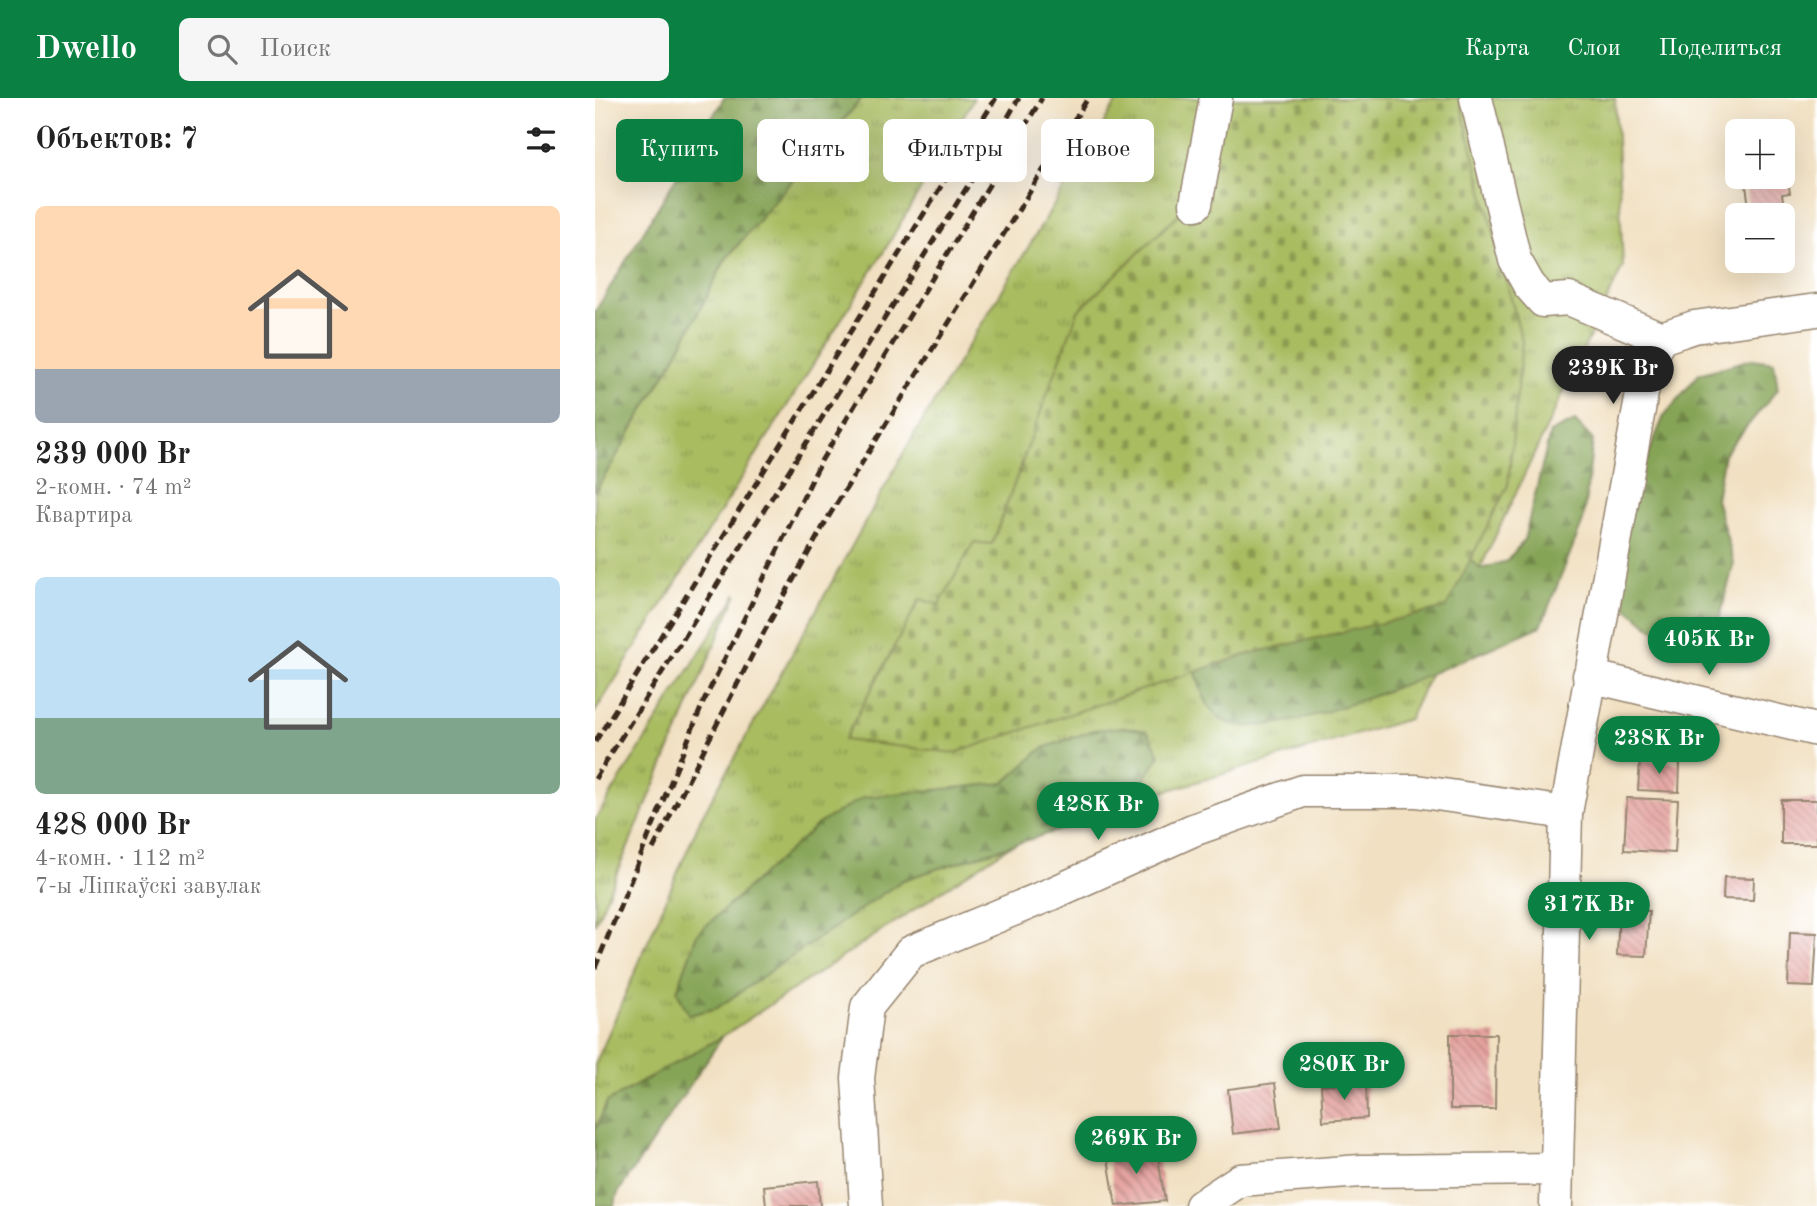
<!DOCTYPE html>
<html lang="ru">
<meta charset="utf-8">
<style>
body{margin:0;font-family:"Old Standard TT",serif;background:#f6f6f6;color:#222;height:100vh;display:flex;flex-direction:column;font-size:26px;white-space:nowrap}
*{box-sizing:border-box;margin:0}
p{font-size:23px;color:#767676}
.icon{flex:none;width:38px;height:38px;fill:none;stroke:currentColor;stroke-width:2;stroke-linecap:round;stroke-linejoin:round}
.map{position:relative;flex:1;overflow:hidden}
.panel{display:flex;flex-direction:column;background:#fff;width:595px}
.panel>*{flex:none}
.banner{position:absolute;left:21px;top:21px;width:665px;height:63px;display:flex;gap:14px}
.tools{position:absolute;left:1130px;top:21px;display:grid;gap:14px}
.tools a{display:grid;place-items:center;width:70px;height:70px;border-radius:10px;background:#fff;box-shadow:0 7px 28px #0002;font-size:35px}
.price{position:absolute;translate:-50% -60px;padding:0 16px;border-radius:24px;background:#0b8043;color:#fff;font-size:23px;line-height:46px;filter:drop-shadow(0 2px 4px #0008)}
.price::after{content:'';position:absolute;left:50%;top:42px;width:21px;height:16px;margin-left:-10px;background:inherit;clip-path:polygon(0 0,100% 0,50% 100%)}
.price.active{background:#222;color:#fff}
ul{padding:0;list-style:none}
li{display:grid;align-content:center;gap:14px;height:371px;padding:0 35px}
li span{display:grid;place-items:center;height:217px;border-radius:10px;color:#555}
li>.icon{margin-inline-start:auto}
span .icon{width:126px;height:126px;fill:#fffc;stroke-width:1}
li b{font-size:30px}
h2{display:flex;justify-content:space-between;align-items:center;height:84px;padding:0 35px;font-size:30px}
.chip{padding:0 24px;border-radius:10px;background:#fff;box-shadow:0 7px 28px #0002;font-size:24px;line-height:63px}
.chip.active{background:#0b8043;color:#fff}
header{display:flex;align-items:center;gap:42px;box-sizing:border-box;height:98px;padding:0 35px;background:#0b8043;color:#fff}
header strong{font-size:33px}
nav{display:flex;gap:38px;margin-inline-start:auto;font-size:24px}
.search{width:490px;height:63px;background:#f6f6f6;display:flex;align-items:center;gap:18px;box-sizing:border-box;padding:0 24px;border-radius:10px;color:#767676;font-size:26px}
main{display:flex;flex:1;min-height:0}
.map>svg:first-child{display:block}
.grass{fill:url(#grass-tufts);stroke:#72733f;stroke-width:2}
.forest{fill:url(#forest-firs);stroke:#60673a;stroke-width:2}
.cemetery{fill:url(#cemetery-stones);stroke:#72733f;stroke-width:2}
.building{fill:url(#building-back-hatch)}
.lines{fill:none;stroke-linecap:round;stroke-linejoin:round}
.minor-casing{stroke:#968570;stroke-width:35}
.minor{stroke:#fff;stroke-width:32}
.rail{stroke:#3b2a1e;stroke-width:5;stroke-dasharray:10 5;stroke-linecap:butt}
</style>
<header>
<strong>Dwello</strong>
<div class="search"><svg class="icon" aria-label="search" viewBox="0 0 24 24"><circle cx="10" cy="10" r="6"/><path d="M15 15l6 6"/></svg>Поиск</div>
<nav><a>Карта</a><a>Слои</a><a>Поделиться</a></nav>
</header>
<main>
<section class="panel">
<h2>Объектов: 7<svg class="icon" aria-label="filters" viewBox="0 0 24 24"><path d="M4 7h16M4 17h16"/><circle cx="9" cy="7" r="2"/><circle cx="15" cy="17" r="2"/></svg></h2>
<ul>
<li><span style="background:linear-gradient(#ffd9b3 75%,#9aa5b1 0)"><svg class="icon" aria-label="home" viewBox="0 0 24 24"><path d="M3 11l9-7 9 7M6 9v11h12V9"/></svg></span><div><b>239 000 Br</b><p>2-комн. · 74 m²</p><p>Квартира</p></div></li>
<li><span style="background:linear-gradient(#bfe0f5 65%,#7fa58c 0)"><svg class="icon" aria-label="home" viewBox="0 0 24 24"><path d="M3 11l9-7 9 7M6 9v11h12V9"/></svg></span><div><b>428 000 Br</b><p>4-комн. · 112 m²</p><p>7-ы Ліпкаўскі завулак</p></div></li>
</ul>
</section>
<div class="map">
<svg width="1222" height="1108" viewBox="0 0 1222 1108">
<defs>
<pattern id="grass-tufts" width="24" height="20" patternUnits="userSpaceOnUse" patternTransform="scale(1.75)"><rect width="24" height="20" fill="#a9bc60"/><path d="M3 7l-1-3M5 7V3M7 7l1-3M15 17l-1-3M17 17v-4M19 17l1-3" fill="none" stroke="#8b994f"/></pattern>
<pattern id="forest-firs" width="22" height="20" patternUnits="userSpaceOnUse" patternTransform="scale(1.75)"><rect width="22" height="20" fill="#86a456"/><path d="M5 1l3.5 6h-7zM16 11l3.5 6h-7z" fill="#6f8647"/></pattern>
<pattern id="cemetery-stones" width="16" height="16" patternUnits="userSpaceOnUse" patternTransform="scale(1.75)"><rect width="16" height="16" fill="#a9bc60"/><path d="M2 7V4a2 2 0 0 1 4 0v3zM10 15v-3a2 2 0 0 1 4 0v3z" fill="#8b994f"/></pattern>
<pattern id="building-back-hatch" width="6" height="6" patternUnits="userSpaceOnUse" patternTransform="scale(1.75)"><rect width="6" height="6" fill="#e5a29e"/><path d="M-1 5l2 2M0 0l6 6M5-1l2 2" fill="none" stroke="#bb8480"/></pattern>
</defs>
<rect width="100%" height="100%" fill="#fff"/>
<filter id="ink" filterUnits="userSpaceOnUse"><feTurbulence type="fractalNoise" baseFrequency=".0143" numOctaves="2"/><feDisplacementMap in="SourceGraphic" scale="14" xChannelSelector="R" yChannelSelector="G"/><feConvolveMatrix kernelMatrix="1 2 1 2 8 2 1 2 1" color-interpolation-filters="sRGB"/></filter>
<filter id="wash" filterUnits="userSpaceOnUse"><feTurbulence type="fractalNoise" baseFrequency=".00686" numOctaves="4" result="noise"/><feDisplacementMap in="SourceGraphic" scale="28" xChannelSelector="R" yChannelSelector="G"/><feGaussianBlur stdDeviation="1.57" result="paint"/><feColorMatrix in="noise" values="0 0 0 0 0 0 0 0 0 0 0 0 0 0 0 0 0 1.4 0 .05"/><feComposite in="paint" operator="in"/></filter>
<g filter="url(#wash)">
<rect width="100%" height="100%" fill="#f1e0c1"/>
<!-- grass -->
<g class="grass">
<path d="M 267,0 L 379,0 L 291,150 L 0,614 L 0,394 L 83,254 L 130,162 Z"/>
<path d="M 524,0 L 1020,0 L 1028,168 L 814,621 L 439,732 L 128,938 L 12,1004 L 0,1033 L 0,967 L 106,720 L 313,347 Z"/>
<path d="M 142,495 L 0,826 L 0,722 Z"/>
</g>
<!-- forest -->
<g class="forest">
<path d="M 129,0 L 267,0 L 130,162 L 83,254 L 0,394 L 0,214 Z"/>
<path d="M 1157,261 L 1179,264 L 1183,291 L 1129,356 L 1121,401 L 1139,465 L 1125,519 L 1102,539 L 1074,544 L 1031,509 L 1024,453 L 1036,398 L 1069,318 L 1104,276 Z"/>
<path d="M 980,323 L 998,342 L 988,423 L 946,528 C 892,551 672,656 626,621 C 599,601 599,554 593,523 L 867,454 L 886,471 L 912,463 L 929,442 L 955,335 Z"/>
<path d="M 527,629 L 552,633 L 565,657 L 536,702 L 483,726 L 308,782 L 122,910 L 94,917 L 82,893 L 102,836 L 223,726 L 269,699 L 409,685 L 448,650 L 499,632 Z"/>
<path d="M 128,938 L 23,1095 L 19,1108 L 0,1108 L 0,1033 L 12,1004 Z"/>
</g>
<!-- cemetery -->
<path class="cemetery" d="M 608,0 L 864,0 L 927,243 L 913,387 L 851,510 L 653,556 L 360,655 L 249,642 L 325,501 L 344,507 L 379,444 L 397,446 L 483,213 L 585,115 Z"/>
<g id="blocks">
<!-- building -->
<g class="building">
<path d="M 1188,54 L 1195,95 L 1187,96 L 1190,114 L 1155,117 L 1150,79 L 1188,79 Z"/>
<path d="M 1045,662 L 1085,665 L 1084,694 L 1043,692 Z"/>
<path d="M 1032,700 L 1083,702 L 1080,755 L 1029,752 Z"/>
<rect x="1186" y="702" width="36" height="44"/>
<path d="M 1129,779 L 1159,780 L 1158,802 L 1128,801 Z"/>
<path d="M 1024,812 L 1054,813 L 1051,858 L 1022,857 Z"/>
<path d="M 1195,834 L 1222,835 L 1219,889 L 1193,888 Z"/>
<path d="M 855,936 L 901,936 L 900,1011 L 855,1011 Z"/>
<path d="M 680,985 L 686,1030 L 638,1036 L 633,991 Z"/>
<path d="M 771,985 L 772,1020 L 728,1023 L 726,987 Z"/>
<path d="M 561,1047 L 570,1103 L 521,1108 L 512,1055 Z"/>
<path d="M 223,1083 L 225,1108 L 171,1108 L 169,1088 Z"/>
</g>
</g>
</g>
<g filter="url(#ink)">
<use href="#blocks" fill-opacity="0" stroke="#968570" stroke-width="2"/>
<g class="lines">
<defs>
<g id="minor">
<path d="M 881,0 L 920,162 L 934,187 L 948,203 L 974,201 L 1066,240"/>
<path d="M 601,106 L 621,0"/>
<path d="M 994,578 L 1222,632"/>
<path d="M 271,1108 L 263,980 L 272,909 L 316,854 L 456,796 L 598,732 L 708,693 L 821,693 L 971,715"/>
<path d="M 606,1108 L 645,1082 L 766,1073 L 960,1071"/>
<path d="M 961,1108 L 971,715 L 1053,262 L 1066,240 L 1099,229 L 1222,212"/>
</g>
</defs>
<!-- minor casing -->
<use href="#minor" class="minor-casing"/>
<!-- minor -->
<use href="#minor" class="minor"/>
<!-- rail -->
<g class="rail">
<path d="M 0,644 L 401,0"/>
<path d="M 0,681 L 379,78 L 424,0"/>
<path d="M 58,751 L 169,534 L 234,418 L 493,0"/>
<path d="M 0,870 L 108,605 L 226,363 L 447,0"/>
</g>
</g>
</g>
</svg>
<div class="tools">
<a>+</a>
<a>−</a>
</div>
<b class="price active" style="left:1018px;top:308px">239K Br</b>
<b class="price" style="left:1114px;top:579px">405K Br</b>
<b class="price" style="left:1064px;top:678px">238K Br</b>
<b class="price" style="left:503px;top:744px">428K Br</b>
<b class="price" style="left:994px;top:844px">317K Br</b>
<b class="price" style="left:749px;top:1004px">280K Br</b>
<b class="price" style="left:541px;top:1078px">269K Br</b>
<div class="banner">
<a class="chip active">Купить</a>
<a class="chip">Снять</a>
<a class="chip">Фильтры</a>
<a class="chip">Новое</a>
</div>
</div>
</main>
